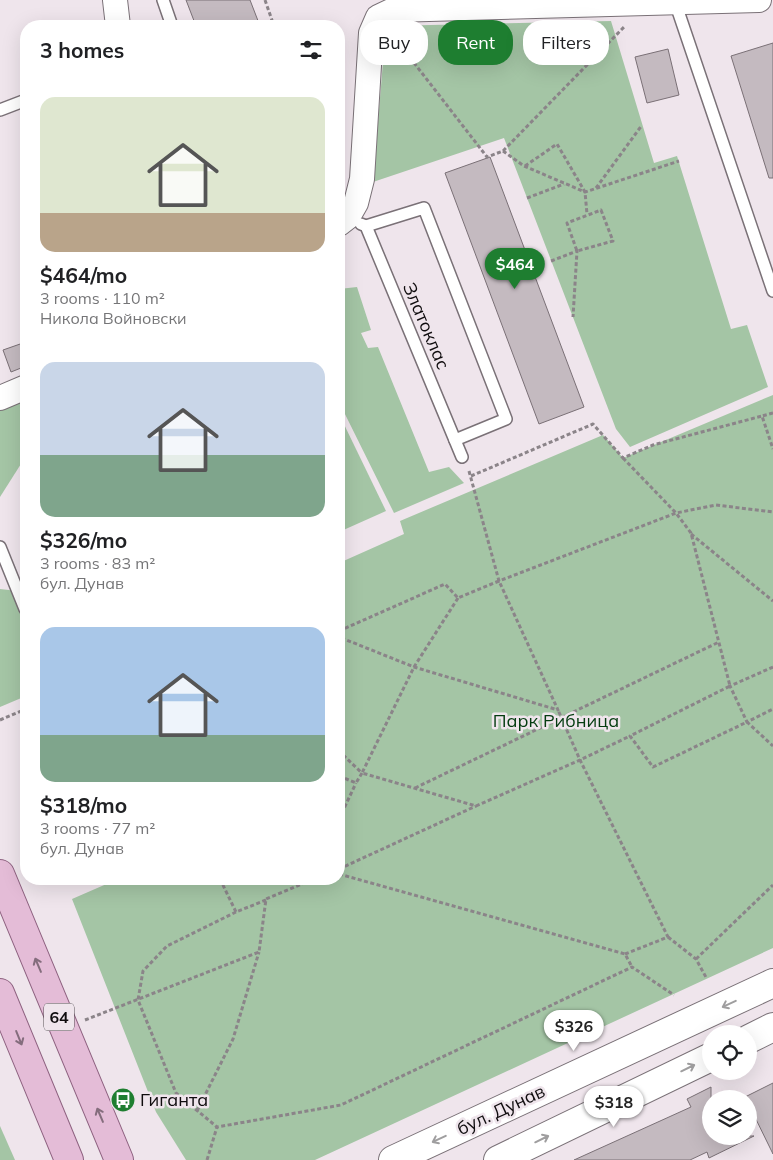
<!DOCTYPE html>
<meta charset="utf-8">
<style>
body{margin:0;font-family:Mulish,sans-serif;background:#f6f6f6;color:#202124;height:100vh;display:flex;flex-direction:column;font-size:19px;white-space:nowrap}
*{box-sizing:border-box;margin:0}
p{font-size:16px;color:#757577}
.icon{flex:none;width:28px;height:28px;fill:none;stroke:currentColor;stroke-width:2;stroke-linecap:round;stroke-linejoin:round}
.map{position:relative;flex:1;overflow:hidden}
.details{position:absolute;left:20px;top:20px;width:325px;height:865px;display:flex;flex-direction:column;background:#fff;border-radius:20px;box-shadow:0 5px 20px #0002}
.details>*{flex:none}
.guide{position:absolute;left:360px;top:20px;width:338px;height:45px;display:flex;gap:10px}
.fabs{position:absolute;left:702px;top:1025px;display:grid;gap:10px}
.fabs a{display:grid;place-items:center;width:55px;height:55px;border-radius:50%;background:#fff;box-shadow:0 5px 20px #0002;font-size:25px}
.price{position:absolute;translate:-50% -42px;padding:0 11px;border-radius:18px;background:#fff;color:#222;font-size:16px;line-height:32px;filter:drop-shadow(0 1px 2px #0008)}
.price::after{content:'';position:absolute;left:50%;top:30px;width:15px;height:11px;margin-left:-8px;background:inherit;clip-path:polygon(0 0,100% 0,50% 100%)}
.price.on{background:#1e7e30;color:#fff}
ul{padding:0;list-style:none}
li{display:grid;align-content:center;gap:10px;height:265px;padding:0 20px}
li span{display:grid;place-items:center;height:155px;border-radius:15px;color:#555}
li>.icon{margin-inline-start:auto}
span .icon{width:90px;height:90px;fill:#fffc;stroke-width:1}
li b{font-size:21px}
h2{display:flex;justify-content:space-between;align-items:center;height:60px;padding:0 20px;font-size:21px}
.pill{padding:0 18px;border-radius:20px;background:#fff;box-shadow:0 5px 20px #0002;font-size:18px;line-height:45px}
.pill.on{background:#1e7e30;color:#fff}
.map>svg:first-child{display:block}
.green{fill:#a4c5a5}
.building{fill:#c4bac0;stroke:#7a7076}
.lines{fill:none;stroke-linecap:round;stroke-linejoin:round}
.service-casing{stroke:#7a7177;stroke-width:14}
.minor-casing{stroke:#7a7177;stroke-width:26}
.secondary-casing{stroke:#7a7177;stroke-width:30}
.primary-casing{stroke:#8e6280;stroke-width:30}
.path{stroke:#8b8489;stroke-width:3;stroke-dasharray:4 2.5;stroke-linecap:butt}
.service{stroke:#fff;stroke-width:11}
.minor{stroke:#fff;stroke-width:24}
.secondary{stroke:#fff;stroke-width:28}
.primary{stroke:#e4bcd7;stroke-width:28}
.oneway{stroke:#846d7d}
.oneway2{stroke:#9f9e9f}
.labels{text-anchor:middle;stroke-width:5;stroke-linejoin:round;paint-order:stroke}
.shield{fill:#efe5ec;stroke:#524d51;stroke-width:1}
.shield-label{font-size:16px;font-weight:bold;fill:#0f0c0e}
.street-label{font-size:18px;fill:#0f0c0e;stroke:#efe5ec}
.park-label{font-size:18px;fill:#043c10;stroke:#efe5ec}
.poi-label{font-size:18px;fill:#0f0c0e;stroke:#efe5ec;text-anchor:start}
</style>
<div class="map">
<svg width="773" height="1160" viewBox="0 0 773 1160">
<rect width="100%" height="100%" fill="#efe5ec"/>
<!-- green -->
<g class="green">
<path d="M 611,21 L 654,163 L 677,156 L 731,329 L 747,325 L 768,387 L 630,447 L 616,429 L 504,138 L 373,182 L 386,26 Z"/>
<path d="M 357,287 L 371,330 L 361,333 L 368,348 L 378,347 L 429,472 L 449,467 L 464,483 L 394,513 L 339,402 L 339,289 Z"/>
<path d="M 773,395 L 773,948 L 315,1160 L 186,1160 L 156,1112 L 72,899 L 118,879 L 339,879 L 339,563 L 404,534 L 400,521 L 603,435 L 623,458 Z"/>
<path d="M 26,399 L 26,456 L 0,497 L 0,410 Z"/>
<path d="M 339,414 L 386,511 L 339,532 Z"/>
<path d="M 0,589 L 26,592 L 26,696 L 0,707 Z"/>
<path d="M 0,1126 L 15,1160 L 0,1160 Z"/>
</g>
<!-- building -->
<g class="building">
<path d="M 186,0 L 250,0 L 260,26 L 196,26 Z"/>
<path d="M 773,43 L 773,178 L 769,178 L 731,56 Z"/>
<path d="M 668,49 L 679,95 L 647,103 L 635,57 Z"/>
<path d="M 490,157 L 584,407 L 539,424 L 445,173 Z"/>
<path d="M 23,343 L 26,352 L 26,366 L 11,372 L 3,350 Z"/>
<path d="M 773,1083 L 773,1154 L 749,1105 L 749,1099 L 745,1097 Z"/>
<path d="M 711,1087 L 711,1136 L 754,1136 L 709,1158 L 707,1152 L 690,1160 L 574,1160 L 691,1107 L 687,1099 Z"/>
</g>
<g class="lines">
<defs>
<g id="service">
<path d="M 163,0 L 172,26"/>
<path d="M 675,2 L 773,291"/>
<path d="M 0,110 L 26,100"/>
<path d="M 361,224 L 366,226 L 462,457"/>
<path d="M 366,226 L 424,208 L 506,419 L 455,440"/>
<path d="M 0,547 L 25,609"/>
</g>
<g id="minor">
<path d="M 115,0 L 118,26"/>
<path d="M 339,224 L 348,217 L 356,203 L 362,179 L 371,33 L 378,17 L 393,10 L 759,0"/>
<path d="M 0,398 L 26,387"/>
</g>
<g id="secondary">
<path d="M 749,1039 L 773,1027"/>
<path d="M 393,1160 L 773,983"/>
<path d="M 498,1160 L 711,1057"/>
</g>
<g id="primary">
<path d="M 0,874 L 119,1160"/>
<path d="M 0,993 L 69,1160"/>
</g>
</defs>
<!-- service casing -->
<use href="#service" class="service-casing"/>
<!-- minor casing -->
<use href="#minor" class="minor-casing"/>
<!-- secondary casing -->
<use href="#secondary" class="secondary-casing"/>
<!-- primary casing -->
<use href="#primary" class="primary-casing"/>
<!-- path -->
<g class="path">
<path d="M 265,0 L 274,26"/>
<path d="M 394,37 L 487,157 L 503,151 L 624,27"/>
<path d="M 503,151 L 524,166 L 585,192 L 679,161"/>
<path d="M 525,166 L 557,144 L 585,192 L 587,214"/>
<path d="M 596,188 L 642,125"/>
<path d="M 527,198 L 564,184"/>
<path d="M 601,210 L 613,241 L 577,251 L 567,223 Z"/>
<path d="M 551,261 L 577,251 L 573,317"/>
<path d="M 773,413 L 762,416 L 773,449"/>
<path d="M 623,458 L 676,513 L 691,533 L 730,686 L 630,736 L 653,767 L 747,722 L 773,746"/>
<path d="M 469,471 L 499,581 L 676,513 L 716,505 L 773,512"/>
<path d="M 471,476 L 593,424 L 623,458 L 653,445 L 762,416"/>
<path d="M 691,534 L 773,601"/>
<path d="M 458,598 L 414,667 L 362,773 L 476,806 L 580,760 L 558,710"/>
<path d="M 339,631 L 445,584 L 458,598 L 499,581 L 558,710 L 414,667 L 339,637"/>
<path d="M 773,667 L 730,686 L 747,722 L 773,709"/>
<path d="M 0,720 L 26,709"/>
<path d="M 339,747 L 344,756 L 339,766"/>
<path d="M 339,776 L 356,783 L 362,773 L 344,756"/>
<path d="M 415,788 L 719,642"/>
<path d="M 339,819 L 356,783"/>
<path d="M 339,869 L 476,806"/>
<path d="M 339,874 L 625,954 L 632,967"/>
<path d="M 220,879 L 236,912 L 266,900"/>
<path d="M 236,912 L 167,946 L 143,971 L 138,1000 L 176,1093 L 217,1127 L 341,1105 L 632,967 L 674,995"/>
<path d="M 668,937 L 696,959 L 707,979"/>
<path d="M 625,954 L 668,937 L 580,760 L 630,736"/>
<path d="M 696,959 L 773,885"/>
<path d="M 85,1020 L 259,952 L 266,899 L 309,881 L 311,879"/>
<path d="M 197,1111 L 233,1039 L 259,952"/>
<path d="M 207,1160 L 217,1127"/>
</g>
<!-- service -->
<use href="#service" class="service"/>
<!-- minor -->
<use href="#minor" class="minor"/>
<!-- secondary -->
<use href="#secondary" class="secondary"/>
<!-- primary -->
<use href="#primary" class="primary"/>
</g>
<!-- one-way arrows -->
<defs><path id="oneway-shaft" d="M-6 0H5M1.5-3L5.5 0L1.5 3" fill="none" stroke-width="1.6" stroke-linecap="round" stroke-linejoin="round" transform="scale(1.25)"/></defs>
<g class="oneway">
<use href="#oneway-shaft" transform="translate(38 965) rotate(-113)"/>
<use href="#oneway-shaft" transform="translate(19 1038) rotate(68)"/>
<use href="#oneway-shaft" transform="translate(100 1115) rotate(-113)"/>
</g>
<g class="oneway2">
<use href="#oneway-shaft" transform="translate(729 1004) rotate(155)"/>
<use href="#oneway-shaft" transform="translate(688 1068) rotate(-26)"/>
<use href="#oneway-shaft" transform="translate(439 1139) rotate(155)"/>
<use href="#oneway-shaft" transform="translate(542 1139) rotate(-26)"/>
</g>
<!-- icons -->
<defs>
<symbol id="bus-disc" viewBox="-11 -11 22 22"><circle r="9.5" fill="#1e7e30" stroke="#efe5ec"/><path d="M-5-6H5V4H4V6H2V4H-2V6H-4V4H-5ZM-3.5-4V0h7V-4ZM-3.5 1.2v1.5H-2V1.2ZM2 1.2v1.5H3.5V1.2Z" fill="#fff"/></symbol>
</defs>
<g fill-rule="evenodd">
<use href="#bus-disc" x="109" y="1086" width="28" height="28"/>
</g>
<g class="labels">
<!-- shield labels -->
<rect class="shield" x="44" y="1003.5" width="30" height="27" rx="4"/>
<g class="shield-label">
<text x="59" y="1023">64</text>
</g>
<!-- street labels -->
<g class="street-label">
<text transform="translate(426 326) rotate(67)" y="6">Златоклас</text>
<text transform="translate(501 1110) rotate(-25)" y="6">бул. Дунав</text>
</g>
<!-- park labels -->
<g class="park-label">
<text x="556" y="727">Парк Рибница</text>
</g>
<!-- poi labels -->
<g class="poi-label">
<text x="140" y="1106">Гиганта</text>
</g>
</g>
</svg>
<div class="fabs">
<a><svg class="icon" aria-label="locate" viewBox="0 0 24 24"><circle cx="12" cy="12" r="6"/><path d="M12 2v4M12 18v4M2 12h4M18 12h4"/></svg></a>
<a><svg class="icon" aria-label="layers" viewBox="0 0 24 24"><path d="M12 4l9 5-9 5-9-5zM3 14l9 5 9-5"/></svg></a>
</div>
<b class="price on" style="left:515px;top:290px">$464</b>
<b class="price" style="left:574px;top:1052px">$326</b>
<b class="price" style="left:614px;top:1128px">$318</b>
<div class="guide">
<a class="pill">Buy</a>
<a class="pill on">Rent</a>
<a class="pill">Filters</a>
</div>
<section class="details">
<h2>3 homes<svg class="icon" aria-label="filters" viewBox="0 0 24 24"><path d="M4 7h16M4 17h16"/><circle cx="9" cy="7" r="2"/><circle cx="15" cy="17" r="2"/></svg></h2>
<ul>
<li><span style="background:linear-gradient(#dfe7d0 75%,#b9a48a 0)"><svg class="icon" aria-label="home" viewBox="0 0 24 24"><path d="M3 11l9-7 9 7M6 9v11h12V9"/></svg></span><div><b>$464/mo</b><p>3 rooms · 110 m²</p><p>Никола Войновски</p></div></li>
<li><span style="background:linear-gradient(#c9d6e8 60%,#7fa58c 0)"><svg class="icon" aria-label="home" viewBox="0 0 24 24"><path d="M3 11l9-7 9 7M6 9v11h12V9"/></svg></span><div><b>$326/mo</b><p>3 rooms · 83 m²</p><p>бул. Дунав</p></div></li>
<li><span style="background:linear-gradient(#a9c7e8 70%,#7fa58c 0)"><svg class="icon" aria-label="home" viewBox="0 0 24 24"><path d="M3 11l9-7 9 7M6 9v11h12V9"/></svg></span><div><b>$318/mo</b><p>3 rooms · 77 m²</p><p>бул. Дунав</p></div></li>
</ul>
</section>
</div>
